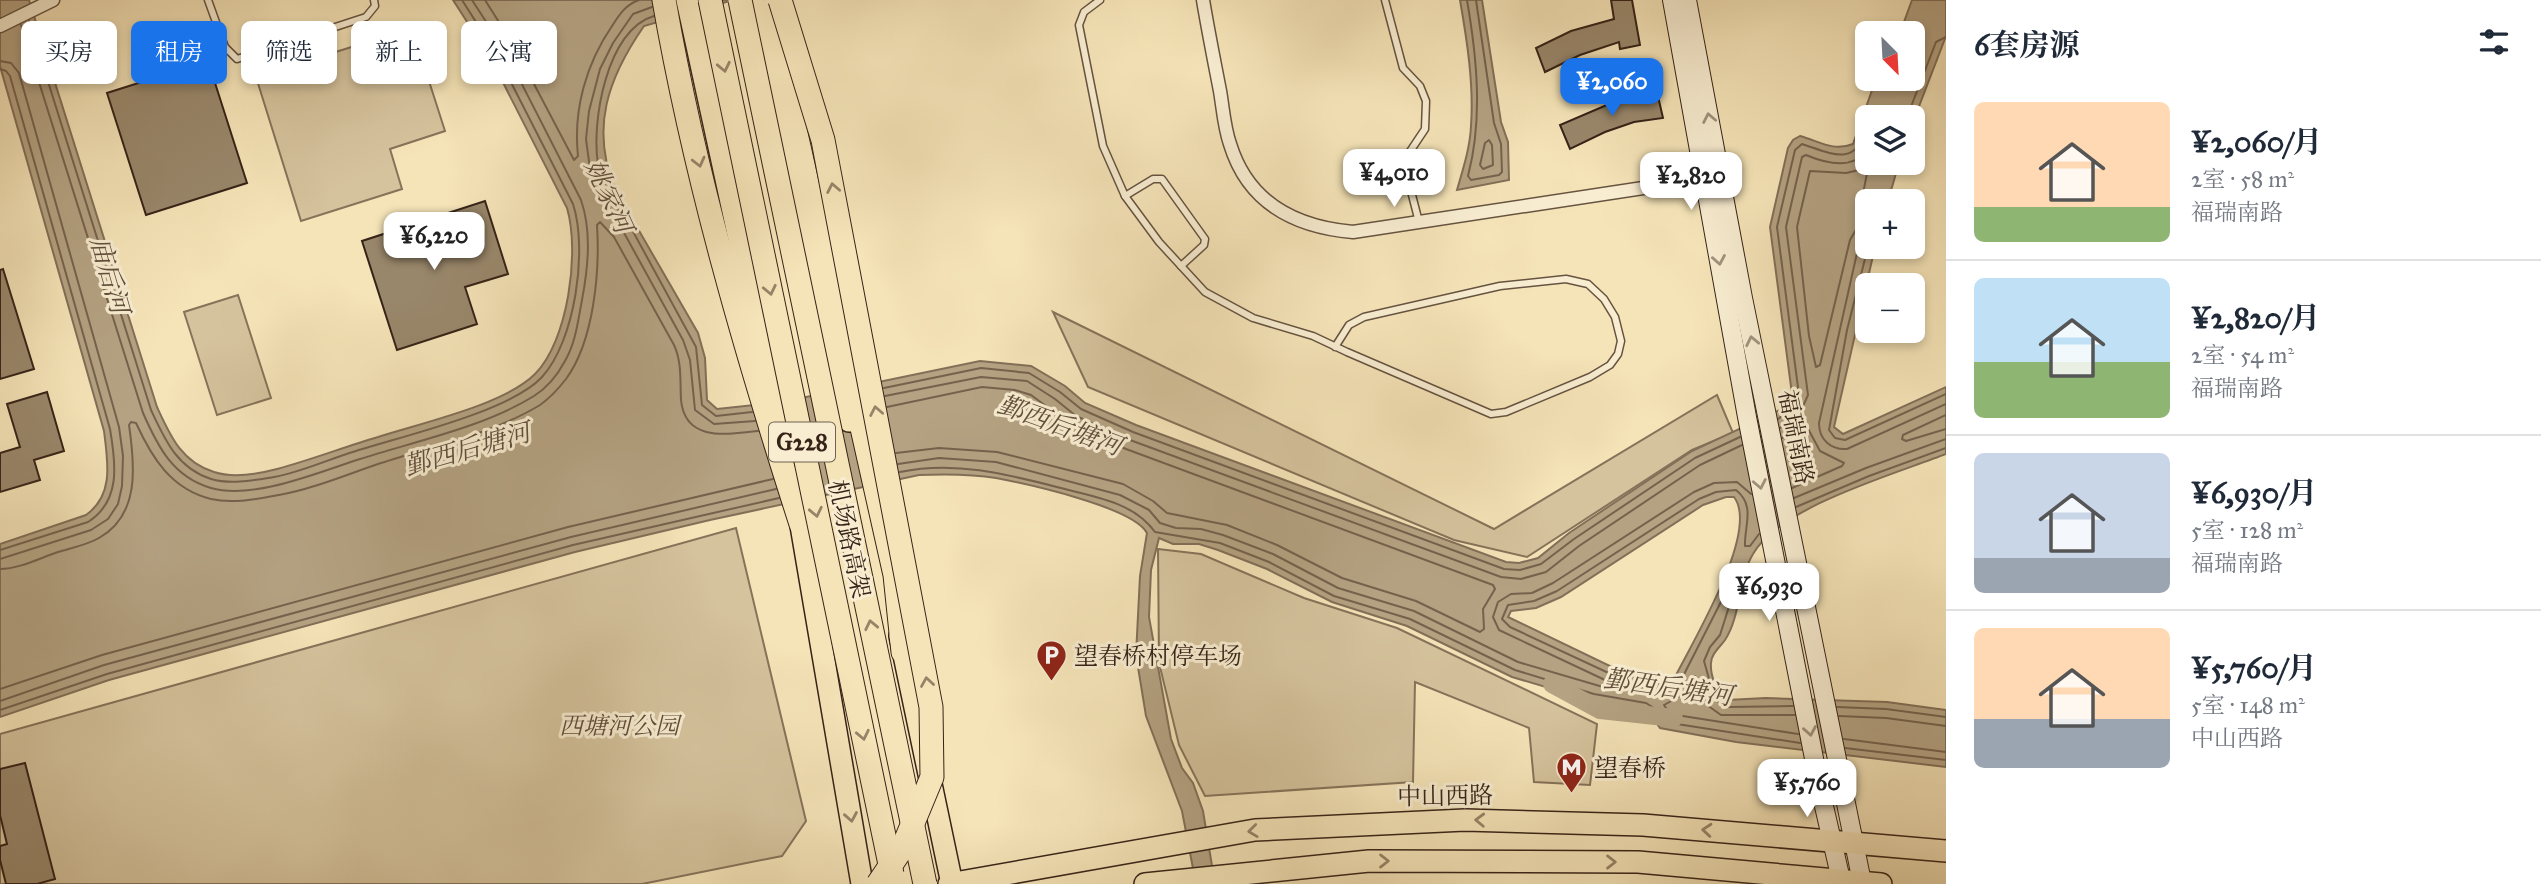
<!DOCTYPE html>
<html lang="zh">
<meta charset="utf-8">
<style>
body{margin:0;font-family:"IM FELL Great Primer","Noto Serif SC",serif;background:#f6f6f7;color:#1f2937;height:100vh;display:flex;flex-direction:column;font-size:26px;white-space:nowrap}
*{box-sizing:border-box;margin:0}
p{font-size:23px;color:#747a83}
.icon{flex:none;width:38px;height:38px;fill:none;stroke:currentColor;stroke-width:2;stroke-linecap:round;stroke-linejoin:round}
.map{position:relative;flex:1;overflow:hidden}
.sheet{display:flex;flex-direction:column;background:#fff;width:595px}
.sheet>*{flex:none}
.hud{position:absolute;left:21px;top:21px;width:665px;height:63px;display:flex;gap:14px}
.needle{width:46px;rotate:156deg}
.controls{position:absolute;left:1855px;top:21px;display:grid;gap:14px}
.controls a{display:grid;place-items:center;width:70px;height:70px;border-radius:10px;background:#fff;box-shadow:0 4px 10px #0003;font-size:35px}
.price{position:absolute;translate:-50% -60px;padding:0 16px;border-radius:14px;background:#fff;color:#222;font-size:23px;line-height:46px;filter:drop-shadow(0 2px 4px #0008)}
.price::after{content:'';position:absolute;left:50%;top:42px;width:21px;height:16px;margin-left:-10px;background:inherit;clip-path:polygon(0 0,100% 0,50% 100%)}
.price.current{background:#1a73e8;color:#fff}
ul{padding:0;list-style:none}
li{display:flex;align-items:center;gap:21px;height:175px;padding:0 28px}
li+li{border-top:2px solid #e0e1e3}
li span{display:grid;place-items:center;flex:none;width:196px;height:140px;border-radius:10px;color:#555}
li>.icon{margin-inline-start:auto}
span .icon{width:84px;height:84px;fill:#fffc;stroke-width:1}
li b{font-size:30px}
h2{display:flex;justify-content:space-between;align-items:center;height:84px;padding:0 28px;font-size:30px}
.chip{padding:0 24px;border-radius:10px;background:#fff;box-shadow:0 4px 10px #0003;font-size:24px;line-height:63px}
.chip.current{background:#1a73e8;color:#fff}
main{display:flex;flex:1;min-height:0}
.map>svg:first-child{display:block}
.green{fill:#d5c39d;stroke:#86735a;stroke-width:2}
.water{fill:#b4a282;stroke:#826f58;stroke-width:2;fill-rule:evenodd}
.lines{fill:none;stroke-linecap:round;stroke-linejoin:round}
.shore{stroke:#75624d;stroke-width:2}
.canal{stroke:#b4a282;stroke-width:18}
.building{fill:#99876b;stroke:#362318;stroke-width:2}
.lane-casing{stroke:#665340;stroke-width:9}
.street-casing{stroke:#665340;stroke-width:15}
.secondary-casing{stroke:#362318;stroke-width:20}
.primary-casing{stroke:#362318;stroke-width:24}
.highway-casing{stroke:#362318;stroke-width:25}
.lane{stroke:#f8edd1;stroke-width:6}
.street{stroke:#f8edd1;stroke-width:12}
.secondary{stroke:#f8edd1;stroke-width:18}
.primary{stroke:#f5e4b8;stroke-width:21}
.highway{stroke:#f5e4b8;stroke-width:23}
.highway-bridge-casing{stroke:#362318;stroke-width:25;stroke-linecap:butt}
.highway-bridge{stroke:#f5e4b8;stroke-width:23}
.oneway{stroke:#968468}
.oneway2{stroke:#a1927e}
.labels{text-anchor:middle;stroke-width:6;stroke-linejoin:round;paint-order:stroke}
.shield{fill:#f8edd1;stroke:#706050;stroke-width:2}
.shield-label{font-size:23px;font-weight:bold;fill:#362318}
.street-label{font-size:24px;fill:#362318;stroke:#f8edd1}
.poi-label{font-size:24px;fill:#362318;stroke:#f8edd1;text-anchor:start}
.park-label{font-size:24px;font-style:italic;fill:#5e4b39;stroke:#f8edd1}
.water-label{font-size:26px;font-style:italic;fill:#624f3d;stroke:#f8edd1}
</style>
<main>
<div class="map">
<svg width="1946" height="884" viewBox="0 0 1946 884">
<rect width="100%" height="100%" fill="#f5e4b8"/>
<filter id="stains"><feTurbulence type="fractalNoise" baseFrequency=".00286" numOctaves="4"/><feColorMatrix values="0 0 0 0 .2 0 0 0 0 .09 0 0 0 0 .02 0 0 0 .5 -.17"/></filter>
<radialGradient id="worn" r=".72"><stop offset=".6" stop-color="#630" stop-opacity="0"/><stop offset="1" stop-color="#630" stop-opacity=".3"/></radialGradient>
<!-- green -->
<g class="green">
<path d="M 412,28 L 445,131 L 390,149 L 402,189 L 301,221 L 256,77 Z"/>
<path d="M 238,295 L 271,398 L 217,415 L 184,312 Z"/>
<path d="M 1053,312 L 1494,529 L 1717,395 L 1733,433 L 1692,450 L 1527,557 L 1454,540 L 1088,387 Z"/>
<path d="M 736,528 L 806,821 L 782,856 L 642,884 L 0,884 L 0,734 Z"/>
<path d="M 1158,549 L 1201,554 L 1304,598 L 1397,628 L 1597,724 L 1590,785 L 1534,782 L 1529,728 L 1415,682 L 1413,782 L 1205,796 L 1179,745 L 1159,663 Z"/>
</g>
<!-- water -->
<g class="water">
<path d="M 0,0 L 29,0 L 157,407 C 170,435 181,462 214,472 C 232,478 258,474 277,469 C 311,460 344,447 378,437 C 421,423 504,405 535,374 C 568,341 580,252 567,208 L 491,59 L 453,0 L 733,0 L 644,26 C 608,78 590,128 615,189 L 698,333 L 705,358 L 707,400 L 717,409 L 782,402 L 980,361 L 1031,366 L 1065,386 L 1085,403 L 1136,425 L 1506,562 L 1519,563 L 1538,558 L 1569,533 L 1692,451 L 1782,409 L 1792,394 L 1770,227 L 1788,148 L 1793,140 L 1800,136 C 1819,141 1833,152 1853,144 L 1876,79 L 1913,79 L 1913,33 L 1900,33 L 1912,0 L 1946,0 L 1946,36 L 1913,122 L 1913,117 L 1867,117 L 1867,163 L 1899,163 L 1888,201 L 1867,201 L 1867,247 L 1875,247 L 1834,427 L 1843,434 L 1946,387 L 1946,454 C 1895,474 1779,507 1753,554 C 1738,579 1741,616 1725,640 C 1720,647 1711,654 1711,663 C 1710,674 1717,696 1727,700 L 1766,698 L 1887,702 L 1946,710 L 1946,767 L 1736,742 L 1660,728 L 1649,712 L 1643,710 L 1593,701 L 1512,677 L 1407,626 L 1332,602 L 1267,569 L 1218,550 L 1199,544 L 1173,544 L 1159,538 L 1151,570 L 1149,617 L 1171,739 L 1182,768 L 1193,783 L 1203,811 L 1215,884 L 1196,884 L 1182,811 L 1146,716 L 1136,655 L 1140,576 L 1147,533 C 1133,507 1027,484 996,478 C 972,474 944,474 919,475 L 710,520 L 575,552 L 109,680 L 0,717 L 0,544 L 86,515 C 114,495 108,463 104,431 L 0,66 ZM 1726,497 L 1734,497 C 1761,532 1689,647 1671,685 L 1645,683 L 1508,617 L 1511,611 L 1536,608 L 1561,597 L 1703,505 Z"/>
<path d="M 1460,0 L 1482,0 L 1501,122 L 1508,142 L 1509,180 L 1457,190 C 1463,169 1470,148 1471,126 C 1474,85 1467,40 1460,0 Z"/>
</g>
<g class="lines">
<!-- shore -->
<g class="shore">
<path d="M 485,0 L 514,46 L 574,160 L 578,156 C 573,110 586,64 612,26 C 619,15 625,5 639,0"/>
<path d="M 1467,0 C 1477,58 1483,119 1468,176 L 1471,180 L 1499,175 L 1502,172 L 1501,144 L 1494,123 L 1476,0"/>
<path d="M 652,7 L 633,14 L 613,43 L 600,69 L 589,111 L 586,139 L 590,169 L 613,219 L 623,231 L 683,340 L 690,360 L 695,410 L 714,424 L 755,421"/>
<path d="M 654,16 C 607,29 591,122 598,164 C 602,185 616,210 630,226 L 696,347 L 702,405 L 716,416 L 752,412"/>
<path d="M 29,21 L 151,410 C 165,440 177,468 211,479 C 231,485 255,480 274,477 C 302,472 329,459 356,451 C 403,436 511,411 542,377 C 575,341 588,250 573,204 L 497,55 L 462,0"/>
<path d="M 21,25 L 143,413 C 158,447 173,477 211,488 C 254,500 319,472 360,459 C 416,441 484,427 534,396 C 547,388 558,374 565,361 C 576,342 578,320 582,300 C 588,268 592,232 581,200 L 505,51 L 472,0"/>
<path d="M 0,61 L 11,63 L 19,73 L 119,427 L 123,456 L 122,486 L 118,504 L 108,519 L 91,530 L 0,559"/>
<path d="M 0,69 L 6,71 L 10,76 L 110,429 C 116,464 121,501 88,522 L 0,550"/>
<path d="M 1907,117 L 1936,42 L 1946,37"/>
<path d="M 1489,140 L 1492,145 L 1493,165 L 1483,169 L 1480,165 L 1485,143 Z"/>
<path d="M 1867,216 L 1862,199 L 1868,168 L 1846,173 L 1810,171 L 1797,227 L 1809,336 L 1816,367 L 1820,365 L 1850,240 L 1857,228 L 1867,222"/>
<path d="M 1867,233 L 1859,244 L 1819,423 C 1819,440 1831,450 1847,449 L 1946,404"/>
<path d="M 1868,247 L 1847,330 L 1829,430 L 1835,438 L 1845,440 L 1946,394"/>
<path d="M 884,388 L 981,368 L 1029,373 L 1060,392 L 1081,409 L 1133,432 L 1504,569 L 1520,570 L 1541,564 L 1574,539 L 1695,458 L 1740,437"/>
<path d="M 885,396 L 981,377 L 1027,381 L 1055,399 L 1076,416 L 1130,440 L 1501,577 L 1521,579 L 1546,572 L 1579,546 L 1700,465 L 1742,445"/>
<path d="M 887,407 L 982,387 L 1015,390 L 1031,395 L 1073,426 L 1126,449 L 1493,585 L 1495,589 L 1483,609 L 1484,629 L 1480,632 L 1416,601 L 1342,578 L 1277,545 L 1227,525 L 1167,513 L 1153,501 L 1123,484 L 997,452 L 939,448 L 896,453"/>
<path d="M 1946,415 L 1903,435 L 1902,439 L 1906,441 L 1946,429"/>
<path d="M 1778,419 L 1793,408 L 1799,395 L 1777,227 L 1795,150 L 1802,144 C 1830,153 1855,168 1867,129"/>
<path d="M 1780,428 L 1800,413 L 1808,395 L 1786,227 L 1802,157 L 1806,155 C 1825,163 1852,170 1867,151"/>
<path d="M 1782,438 L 1806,425 L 1820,451 L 1844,463 L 1842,466 L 1792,488"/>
<path d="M 898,464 L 939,458 L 996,462 L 1120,495 L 1149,510 L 1160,523 L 1176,528 L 1201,529 L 1223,535 L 1273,554 L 1338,588 L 1414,611 L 1518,662 L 1603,687 L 1607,684 L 1605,680 L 1499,630 L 1493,617 L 1498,602 L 1511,594 L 1532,593 L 1553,583 L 1694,492 L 1714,483 L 1737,482 L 1751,494"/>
<path d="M 900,472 C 956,460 1010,475 1065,489 C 1099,498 1134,503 1155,532 L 1220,543 L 1269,562 L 1334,596 L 1410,619 L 1515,670 L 1594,694 L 1646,703 L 1654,708 L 1664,722 L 1800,743"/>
<path d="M 1794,498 L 1866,468 L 1946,439"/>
<path d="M 1796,507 L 1869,476 L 1946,448"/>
<path d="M 1759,534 L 1750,546 L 1745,546 C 1744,526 1756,506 1736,490 L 1716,492 L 1699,499 L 1557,591 L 1534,601 L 1508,605 L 1502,619 L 1510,627 L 1643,689 L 1665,693 L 1677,688 L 1726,592 L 1730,590 L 1733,594 L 1720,635 L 1710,647 L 1704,661 L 1715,700 L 1727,707 L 1793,706"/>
<path d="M 0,569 C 19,569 40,558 58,552 C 71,548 87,545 99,538 C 140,515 135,466 129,425 L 131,422 L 136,423 C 152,458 171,489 211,499 C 232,504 258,499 279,495 C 313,489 348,474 381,463 C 433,446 492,434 540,405 C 550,398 559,388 566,379 C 594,341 600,271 597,225 L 600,222 L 614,237 L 674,345 C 682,362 680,381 681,400 C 685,443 729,434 758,431"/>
<path d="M 0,689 L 102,655 L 568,527 L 773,479"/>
<path d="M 0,701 L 104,665 L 571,537 L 776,489"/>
<path d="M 1837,707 L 1886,709 L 1946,717"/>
<path d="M 0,710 L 107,674 L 573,545 L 779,498"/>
<path d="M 1795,715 L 1721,715 L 1707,705 L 1695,676 L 1682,695 L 1664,705 L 1670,714 L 1798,734"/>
<path d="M 1839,716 L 1886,718 L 1946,726"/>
<path d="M 1844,739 L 1946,752"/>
<path d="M 1845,748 L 1946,760"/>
</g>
<!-- canal -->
<path class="canal" d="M 1552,684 L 1600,710 L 1674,718"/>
</g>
<!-- building -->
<g class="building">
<path d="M 1611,0 L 1632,0 L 1640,45 L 1620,49 L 1619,42 L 1580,55 L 1545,72 L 1536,48 L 1571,31 L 1614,19 Z"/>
<path d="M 208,61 L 247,183 L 146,215 L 107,93 Z"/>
<path d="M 1657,92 L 1663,118 L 1634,122 L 1605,132 L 1570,149 L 1560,125 L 1623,98 Z"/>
<path d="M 485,201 L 508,274 L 465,287 L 477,324 L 397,350 L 362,241 Z"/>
<path d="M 3,269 L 34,369 L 0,379 L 0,270 Z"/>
<path d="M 47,392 L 64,451 L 34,460 L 40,480 L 0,492 L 0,453 L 20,447 L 7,404 Z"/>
<path d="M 25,763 L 55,879 L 37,884 L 6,884 L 0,860 L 0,846 L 7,844 L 0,815 L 0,769 Z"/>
</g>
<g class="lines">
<defs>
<g id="lane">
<path d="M 208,0 L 225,47 L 237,59 L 366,17 L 375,6 L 374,0"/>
<path d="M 1100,0 L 1084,12 L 1079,25 L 1103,146 L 1125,196 L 1159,242 L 1205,292 L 1253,318 L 1313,336 L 1347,352 L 1491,414 L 1506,412 L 1590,377 L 1610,365 L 1618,354 L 1621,341 L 1615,317 L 1604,299 L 1588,284 L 1566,279 L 1500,286 L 1364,317 L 1349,325 L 1335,347"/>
<path d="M 1385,0 L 1403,68 L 1420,86 L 1426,101 L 1425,129 L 1407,156 L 1405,168 L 1419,222"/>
<path d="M 1125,196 L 1153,179 L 1162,179 L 1205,239 L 1204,245 L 1181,266"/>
</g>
<g id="street">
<path d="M 1203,0 C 1208,30 1214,60 1220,91 C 1223,108 1224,127 1230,144 C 1248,203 1295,227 1353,232 L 1709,178"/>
<path d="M 0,26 L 53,0"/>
</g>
<g id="secondary">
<path d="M 1672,0 L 1747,417 L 1820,789 L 1842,884"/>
<path d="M 1687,0 L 1743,298 L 1862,882"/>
</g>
<g id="primary">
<path d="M 687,0 L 782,436"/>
<path d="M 753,0 L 788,165 L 849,421"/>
<path d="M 798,508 L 862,884"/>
<path d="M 900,636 L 952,884"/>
<path d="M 949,884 L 1255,830 L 1465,820 L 1643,825 L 1946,851"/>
<path d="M 1145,884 L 1369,861 L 1638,862 L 1881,884"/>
</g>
<g id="highway">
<path d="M 664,0 C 695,178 746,353 801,524"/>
<path d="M 775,0 L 780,62 L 895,575 L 903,652"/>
</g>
</defs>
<!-- lane casing -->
<use href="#lane" class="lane-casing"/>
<!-- street casing -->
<use href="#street" class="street-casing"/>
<!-- secondary casing -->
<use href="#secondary" class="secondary-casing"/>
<!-- primary casing -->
<use href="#primary" class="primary-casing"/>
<!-- highway casing -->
<use href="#highway" class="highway-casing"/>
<!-- lane -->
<use href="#lane" class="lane"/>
<!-- street -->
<use href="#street" class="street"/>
<!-- secondary -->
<use href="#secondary" class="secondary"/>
<!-- primary -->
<use href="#primary" class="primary"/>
<!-- highway -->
<use href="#highway" class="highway"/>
<defs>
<g id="highway-bridge">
<path d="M 710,0 L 892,874"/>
<path d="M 740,0 L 925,884"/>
<path d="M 780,0 L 823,140 L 931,707 L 932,777 L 903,847 L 878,884"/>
</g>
</defs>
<!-- highway-bridge casing -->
<use href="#highway-bridge" class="highway-bridge-casing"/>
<!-- highway-bridge -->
<use href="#highway-bridge" class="highway-bridge"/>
</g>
<!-- one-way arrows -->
<defs><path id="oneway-chevron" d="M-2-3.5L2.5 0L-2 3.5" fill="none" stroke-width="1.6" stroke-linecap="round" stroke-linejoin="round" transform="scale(1.75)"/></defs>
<g class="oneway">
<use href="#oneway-chevron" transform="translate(724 67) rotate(78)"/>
<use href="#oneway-chevron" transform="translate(699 162) rotate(76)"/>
<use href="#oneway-chevron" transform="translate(833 188) rotate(-101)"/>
<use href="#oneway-chevron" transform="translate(770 290) rotate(78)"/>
<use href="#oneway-chevron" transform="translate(876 411) rotate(-101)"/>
<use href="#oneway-chevron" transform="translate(816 512) rotate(78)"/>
<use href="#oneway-chevron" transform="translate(871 625) rotate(-102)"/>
<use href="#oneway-chevron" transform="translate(927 682) rotate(-99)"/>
<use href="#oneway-chevron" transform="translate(863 735) rotate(78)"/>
<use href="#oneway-chevron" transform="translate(851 817) rotate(80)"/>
<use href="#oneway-chevron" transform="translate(1480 820) rotate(-178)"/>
<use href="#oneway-chevron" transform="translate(1707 830) rotate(-175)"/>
<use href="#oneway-chevron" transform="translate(1253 831) rotate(173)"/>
<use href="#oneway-chevron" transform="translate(1384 861)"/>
<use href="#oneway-chevron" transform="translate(1611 862)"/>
</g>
<g class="oneway2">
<use href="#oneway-chevron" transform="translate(1709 118) rotate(-101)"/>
<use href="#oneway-chevron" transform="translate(1719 260) rotate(80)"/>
<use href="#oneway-chevron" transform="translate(1752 341) rotate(-102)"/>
<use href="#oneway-chevron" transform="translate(1760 484) rotate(79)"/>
<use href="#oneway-chevron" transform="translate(1810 731) rotate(80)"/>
</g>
<!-- icons -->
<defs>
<symbol id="parking-pin" viewBox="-11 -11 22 30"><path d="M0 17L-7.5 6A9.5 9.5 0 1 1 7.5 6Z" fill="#8f2418" stroke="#f8edd1"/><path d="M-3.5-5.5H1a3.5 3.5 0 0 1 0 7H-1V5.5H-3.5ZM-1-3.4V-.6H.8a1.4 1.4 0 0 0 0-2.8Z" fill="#fff"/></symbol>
<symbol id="metro-pin" viewBox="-11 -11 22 30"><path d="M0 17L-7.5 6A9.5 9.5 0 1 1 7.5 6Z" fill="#8f2418" stroke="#f8edd1"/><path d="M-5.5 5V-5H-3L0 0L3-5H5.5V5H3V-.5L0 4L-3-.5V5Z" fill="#fff"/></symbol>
</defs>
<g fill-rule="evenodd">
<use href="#parking-pin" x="1034" y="638" width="35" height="47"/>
<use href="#metro-pin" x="1554" y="750" width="35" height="47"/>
</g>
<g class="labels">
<!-- shield labels -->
<rect class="shield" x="769" y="422.5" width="66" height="39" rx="5"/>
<g class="shield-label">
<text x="802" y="450">G228</text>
</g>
<!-- street labels -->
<g class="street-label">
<text transform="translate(1796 437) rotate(79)" y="8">福瑞南路</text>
<text transform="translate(849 539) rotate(78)" y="8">机场路高架</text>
<text transform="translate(1445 796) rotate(-1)" y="8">中山西路</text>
</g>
<!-- poi labels -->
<g class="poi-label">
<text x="1074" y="664">望春桥村停车场</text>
<text x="1594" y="776">望春桥</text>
</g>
<!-- park labels -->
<g class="park-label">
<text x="619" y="734">西塘河公园</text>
</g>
<!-- water labels -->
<g class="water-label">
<text transform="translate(609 196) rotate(65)" y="9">姚家河</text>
<text transform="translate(110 275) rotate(74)" y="9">庙后河</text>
<text transform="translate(1060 425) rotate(20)" y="9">鄞西后塘河</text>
<text transform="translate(467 449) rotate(-16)" y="9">鄞西后塘河</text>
<text transform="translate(1668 687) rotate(8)" y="9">鄞西后塘河</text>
</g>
</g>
<rect width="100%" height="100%" filter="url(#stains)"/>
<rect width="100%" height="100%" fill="url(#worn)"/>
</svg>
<div class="controls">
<a><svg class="needle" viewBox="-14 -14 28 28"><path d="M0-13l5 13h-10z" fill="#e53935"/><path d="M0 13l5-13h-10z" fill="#747a83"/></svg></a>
<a><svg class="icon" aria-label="layers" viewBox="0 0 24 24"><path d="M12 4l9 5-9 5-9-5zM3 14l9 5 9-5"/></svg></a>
<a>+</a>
<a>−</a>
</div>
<b class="price current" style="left:1612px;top:118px">¥2,060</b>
<b class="price" style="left:1394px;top:209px">¥4,010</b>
<b class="price" style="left:1691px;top:212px">¥2,820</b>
<b class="price" style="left:434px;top:272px">¥6,220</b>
<b class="price" style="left:1769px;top:623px">¥6,930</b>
<b class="price" style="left:1807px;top:819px">¥5,760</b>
<div class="hud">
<a class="chip">买房</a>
<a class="chip current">租房</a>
<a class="chip">筛选</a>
<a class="chip">新上</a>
<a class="chip">公寓</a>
</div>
</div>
<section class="sheet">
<h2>6套房源<svg class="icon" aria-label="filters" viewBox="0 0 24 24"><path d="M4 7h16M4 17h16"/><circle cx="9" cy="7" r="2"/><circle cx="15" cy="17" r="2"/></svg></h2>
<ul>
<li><span style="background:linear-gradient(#ffd9b3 75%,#8fb573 0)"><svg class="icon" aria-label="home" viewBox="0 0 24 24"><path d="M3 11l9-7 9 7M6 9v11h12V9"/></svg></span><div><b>¥2,060/月</b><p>2室 · 58 m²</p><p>福瑞南路</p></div></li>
<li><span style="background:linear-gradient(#bfe0f5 60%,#8fb573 0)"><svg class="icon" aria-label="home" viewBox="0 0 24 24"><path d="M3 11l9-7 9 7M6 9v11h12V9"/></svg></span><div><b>¥2,820/月</b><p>2室 · 54 m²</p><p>福瑞南路</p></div></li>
<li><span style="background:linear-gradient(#c9d6e8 75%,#9aa5b1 0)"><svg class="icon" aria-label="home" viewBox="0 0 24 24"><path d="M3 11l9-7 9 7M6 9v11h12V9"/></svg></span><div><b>¥6,930/月</b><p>5室 · 128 m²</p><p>福瑞南路</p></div></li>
<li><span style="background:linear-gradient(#ffd9b3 65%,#9aa5b1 0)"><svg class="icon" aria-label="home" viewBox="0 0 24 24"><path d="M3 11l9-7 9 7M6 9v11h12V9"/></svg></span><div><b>¥5,760/月</b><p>5室 · 148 m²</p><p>中山西路</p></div></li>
</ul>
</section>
</main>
